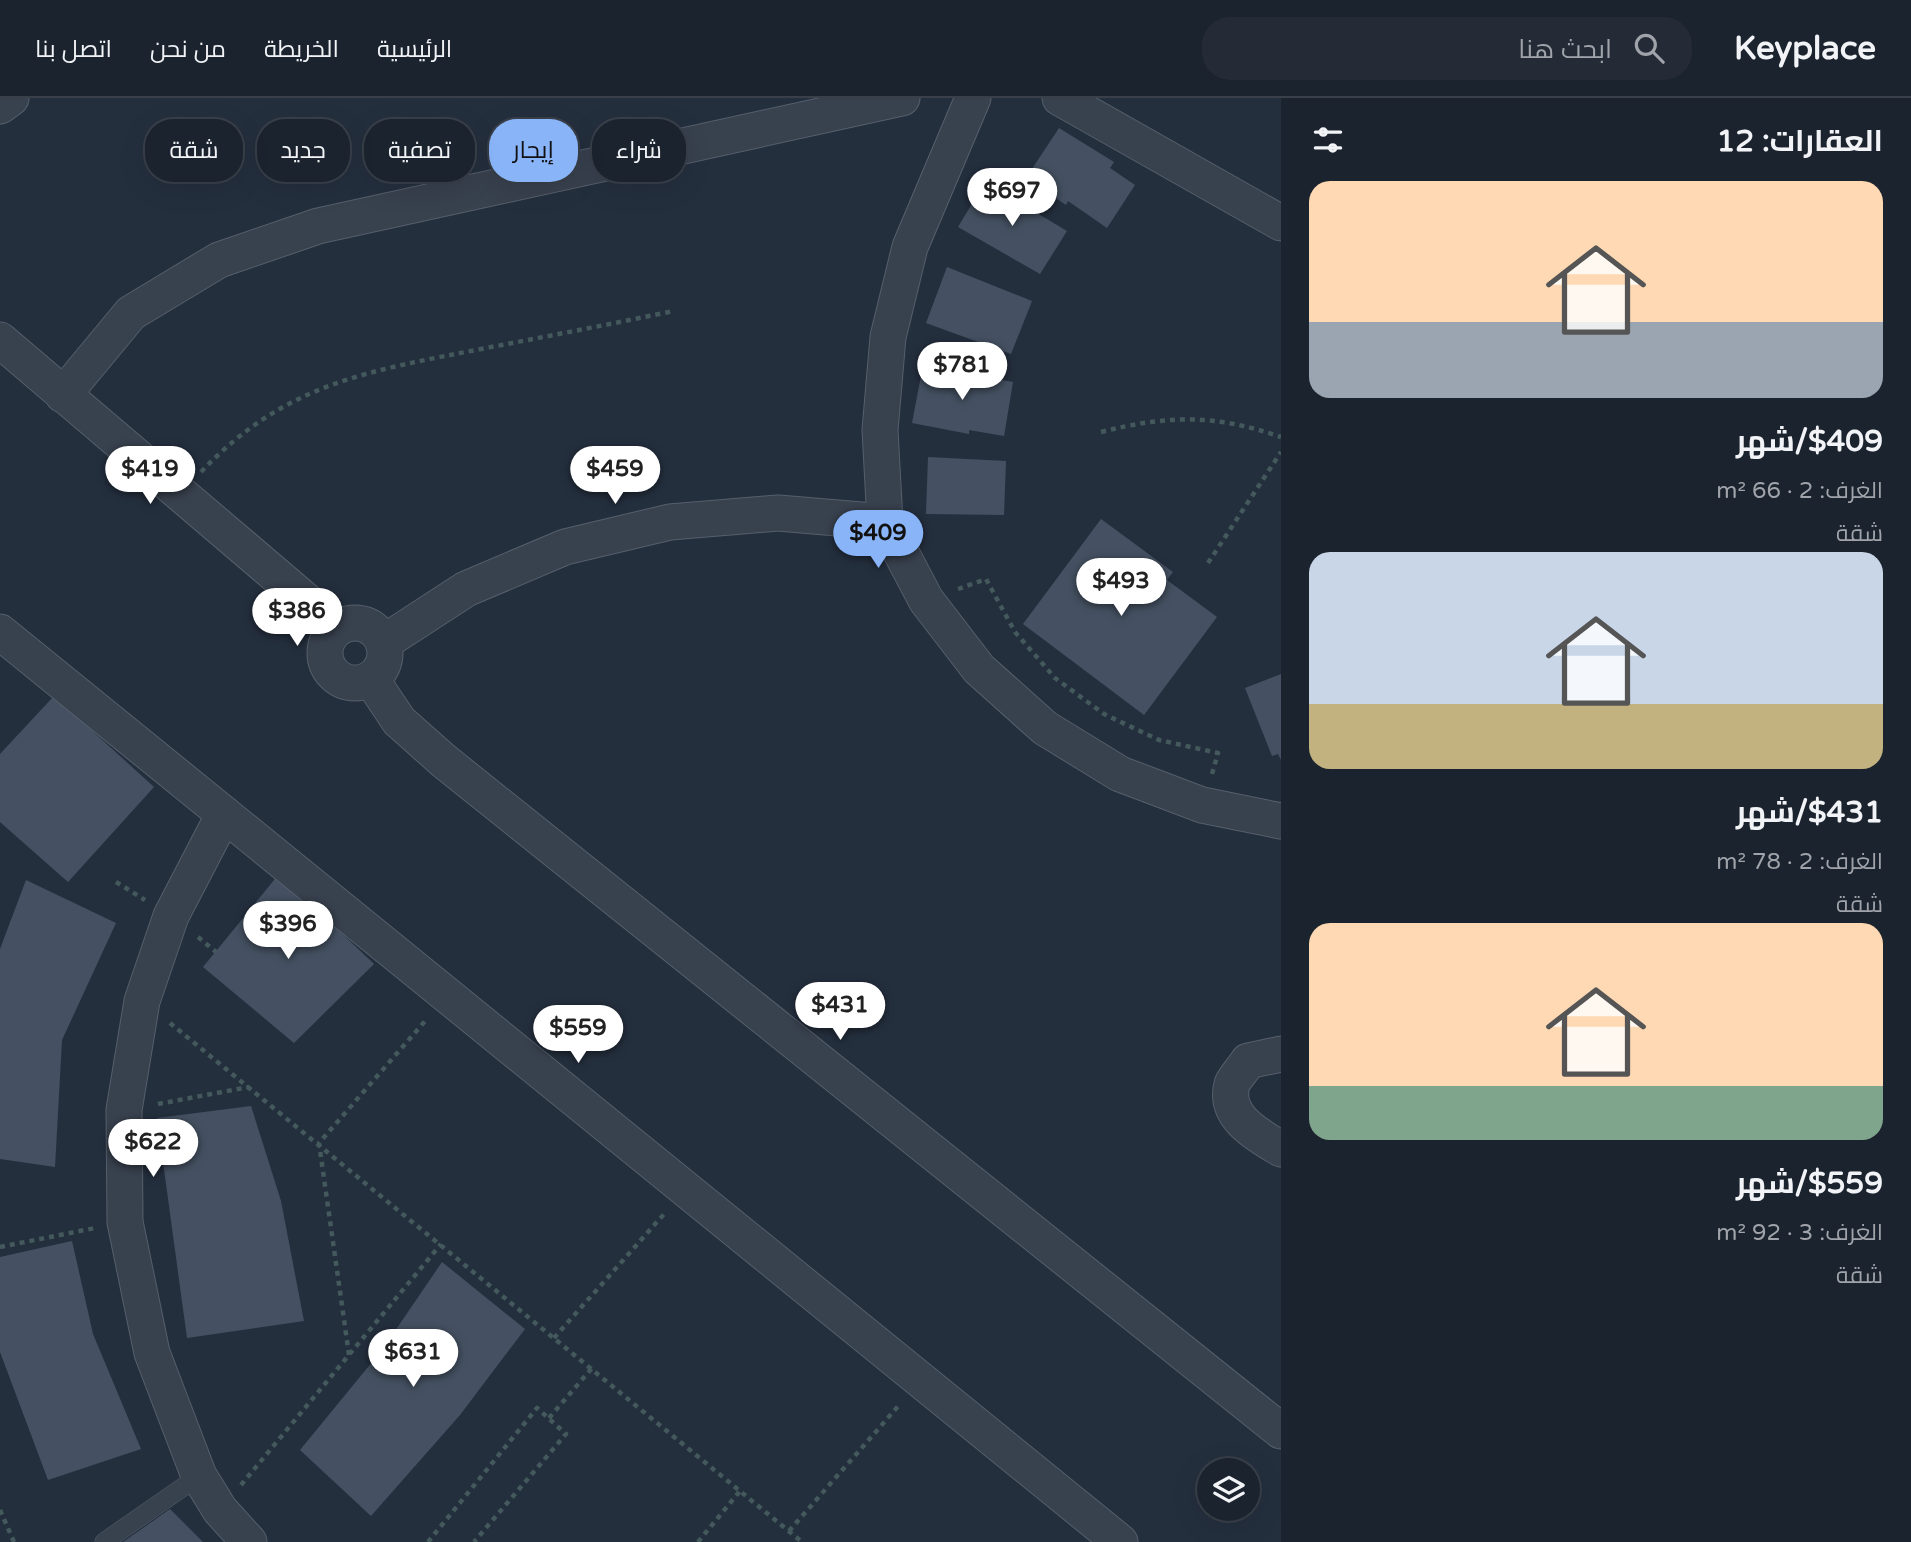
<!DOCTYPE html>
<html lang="ar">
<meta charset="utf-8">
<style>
body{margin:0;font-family:"Varela Round",Cairo,sans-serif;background:#242b36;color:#f1f3f6;direction:rtl;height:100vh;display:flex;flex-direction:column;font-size:26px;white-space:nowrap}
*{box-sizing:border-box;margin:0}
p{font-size:23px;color:#a0a4aa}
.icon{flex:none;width:38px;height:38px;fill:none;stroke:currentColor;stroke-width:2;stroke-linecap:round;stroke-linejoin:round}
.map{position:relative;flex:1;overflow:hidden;direction:ltr}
.panel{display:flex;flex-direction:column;background:#1b232e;width:630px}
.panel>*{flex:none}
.top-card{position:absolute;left:21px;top:21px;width:665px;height:63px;direction:rtl;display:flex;gap:14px}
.buttons{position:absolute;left:1197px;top:1360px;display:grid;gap:14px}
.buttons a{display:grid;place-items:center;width:63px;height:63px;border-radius:50%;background:#1b232e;box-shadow:0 7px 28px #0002,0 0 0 2px #39404a;font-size:35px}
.price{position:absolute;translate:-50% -60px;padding:0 16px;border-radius:24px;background:#fff;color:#222;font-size:23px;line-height:46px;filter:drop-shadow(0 2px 4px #0008)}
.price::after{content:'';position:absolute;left:50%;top:42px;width:21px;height:16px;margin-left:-10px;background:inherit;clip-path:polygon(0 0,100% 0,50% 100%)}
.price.on{background:#8ab4f8;color:#111}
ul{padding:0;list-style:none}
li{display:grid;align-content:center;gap:14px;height:371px;padding:0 28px}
li span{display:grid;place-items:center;height:217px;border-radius:21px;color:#555}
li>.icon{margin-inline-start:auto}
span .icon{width:126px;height:126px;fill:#fffc;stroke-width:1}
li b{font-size:30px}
h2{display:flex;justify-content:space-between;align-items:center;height:84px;padding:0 28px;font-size:30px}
.chip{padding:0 24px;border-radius:28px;background:#1b232e;box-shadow:0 7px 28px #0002,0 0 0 2px #39404a;font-size:24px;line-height:63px}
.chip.on{background:#8ab4f8;color:#111}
header{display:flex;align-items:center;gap:42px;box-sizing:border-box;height:98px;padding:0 35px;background:#1b232e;border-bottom:2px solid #39404a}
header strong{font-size:33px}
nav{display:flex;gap:38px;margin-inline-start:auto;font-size:24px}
.search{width:490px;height:63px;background:#242b36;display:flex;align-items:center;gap:18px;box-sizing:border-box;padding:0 24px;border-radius:28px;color:#a0a4aa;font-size:26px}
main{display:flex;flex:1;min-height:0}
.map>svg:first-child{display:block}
.building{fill:#455162}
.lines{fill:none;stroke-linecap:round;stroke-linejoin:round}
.service-casing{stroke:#565f6c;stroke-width:19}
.minor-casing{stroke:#565f6c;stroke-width:37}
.path{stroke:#44595c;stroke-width:4.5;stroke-dasharray:5 5;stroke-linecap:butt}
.service{stroke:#38414e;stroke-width:18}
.minor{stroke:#38414e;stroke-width:35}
</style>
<header>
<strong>Keyplace</strong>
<div class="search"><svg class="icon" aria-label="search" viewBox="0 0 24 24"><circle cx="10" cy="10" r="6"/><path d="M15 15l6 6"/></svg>ابحث هنا</div>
<nav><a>الرئيسية</a><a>الخريطة</a><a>من نحن</a><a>اتصل بنا</a></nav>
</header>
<main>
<section class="panel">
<h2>العقارات: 12<svg class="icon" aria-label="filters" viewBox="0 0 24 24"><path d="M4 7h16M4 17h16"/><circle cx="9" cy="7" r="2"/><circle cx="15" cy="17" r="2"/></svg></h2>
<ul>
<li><span style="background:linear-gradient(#ffd9b3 65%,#9aa5b1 0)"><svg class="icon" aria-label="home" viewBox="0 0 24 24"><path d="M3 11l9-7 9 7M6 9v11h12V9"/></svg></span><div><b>$409/شهر</b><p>الغرف: 2 · 66 m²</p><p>شقة</p></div></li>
<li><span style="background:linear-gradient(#c9d6e8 70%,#c2b280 0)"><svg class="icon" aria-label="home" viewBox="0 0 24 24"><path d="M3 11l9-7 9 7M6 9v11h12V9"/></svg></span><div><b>$431/شهر</b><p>الغرف: 2 · 78 m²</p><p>شقة</p></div></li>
<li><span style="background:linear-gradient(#ffd9b3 75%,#7fa58c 0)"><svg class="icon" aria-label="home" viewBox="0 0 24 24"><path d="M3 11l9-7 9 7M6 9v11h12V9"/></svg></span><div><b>$559/شهر</b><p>الغرف: 3 · 92 m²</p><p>شقة</p></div></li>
</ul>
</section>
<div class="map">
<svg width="1281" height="1444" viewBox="0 0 1281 1444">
<rect width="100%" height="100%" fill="#242f3e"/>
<!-- building -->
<g class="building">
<path d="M 1059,30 L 1114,64 L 1110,70 L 1135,87 L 1107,130 L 1068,103 L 1066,107 L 1038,88 L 1040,85 L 1028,77 Z"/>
<path d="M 985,84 L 1067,133 L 1040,176 L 958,129 Z"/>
<path d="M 947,169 L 1032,203 L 1011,256 L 926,225 Z"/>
<path d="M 923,267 L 1013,284 L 1004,338 L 969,332 L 969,336 L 912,325 Z"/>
<path d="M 928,359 L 1006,363 L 1004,417 L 926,416 Z"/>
<path d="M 1101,421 L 1173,474 L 1167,482 L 1217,519 L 1144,617 L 1023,526 Z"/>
<path d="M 1281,576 L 1281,662 L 1278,656 L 1272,658 L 1245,590 Z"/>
<path d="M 54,598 L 154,689 L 68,784 L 0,724 L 0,656 Z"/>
<path d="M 279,776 L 374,866 L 294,945 L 203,869 Z"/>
<path d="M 26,782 L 116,825 L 62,942 L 55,1069 L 0,1061 L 0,851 Z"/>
<path d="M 251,1008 L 281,1103 L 304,1223 L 187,1240 L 157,1020 Z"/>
<path d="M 72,1143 L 93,1236 L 141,1351 L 48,1382 L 0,1254 L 0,1159 Z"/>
<path d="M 442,1164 L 525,1231 L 460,1317 L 371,1418 L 300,1352 L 382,1252 Z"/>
<path d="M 170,1411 L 203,1444 L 123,1444 Z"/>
</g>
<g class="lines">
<defs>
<path id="service" d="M 104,1444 L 199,1378"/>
<g id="minor">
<path d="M 973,0 L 910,149 L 888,239 L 880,332 L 885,424 L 926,502 L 979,571 L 1045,630 L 1120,676 L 1202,707 L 1281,723"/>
<path d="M 1060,0 L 1281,125"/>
<path d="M 0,8 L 11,0"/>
<path d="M 0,242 L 338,530"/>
<path d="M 63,297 L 131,215 L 219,162 L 318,128 L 902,0"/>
<circle cx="355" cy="555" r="30"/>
<path d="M 0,534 L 1120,1444"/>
<path d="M 383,545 L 466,491 L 565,449 L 670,424 L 778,415 L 885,424"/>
<path d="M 371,581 L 399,623 L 444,663 L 1281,1333"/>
<path d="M 224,716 L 171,818 L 142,903 L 124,1012 L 125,1124 L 152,1255 L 199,1378 L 220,1412 L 249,1444"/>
<path d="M 1281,956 L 1248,963 C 1244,970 1235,979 1232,986 C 1223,1019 1258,1037 1281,1051"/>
</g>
</defs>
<!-- service casing -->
<use href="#service" class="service-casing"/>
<!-- minor casing -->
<use href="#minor" class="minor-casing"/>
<!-- path -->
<g class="path">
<path d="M 1101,334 C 1168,317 1215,316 1281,339"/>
<path d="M 201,374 C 286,284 370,273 486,250 C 549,238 611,226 674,213"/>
<path d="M 1208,465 L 1281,354"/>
<path d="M 958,491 L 986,481 L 1015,534 L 1055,580 L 1104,616 L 1159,642 L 1218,655 L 1212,676"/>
<path d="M 116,784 L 145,802"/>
<path d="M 198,839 L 216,854"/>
<path d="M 170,925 L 802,1444"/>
<path d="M 158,1006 L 249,989"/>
<path d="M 0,1149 L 95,1130"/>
<path d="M 554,1240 L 665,1115"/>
<path d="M 349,1257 L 319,1045 L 426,922"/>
<path d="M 549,1320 L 592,1270"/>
<path d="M 241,1387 L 441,1146"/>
<path d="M 0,1412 L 14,1444"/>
<path d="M 789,1433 L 901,1305"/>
<path d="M 428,1444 L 537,1310 L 566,1336 L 474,1444"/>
<path d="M 698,1444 L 740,1393"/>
</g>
<!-- service -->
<use href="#service" class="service"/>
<!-- minor -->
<use href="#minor" class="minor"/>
</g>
</svg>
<div class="buttons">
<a><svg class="icon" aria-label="layers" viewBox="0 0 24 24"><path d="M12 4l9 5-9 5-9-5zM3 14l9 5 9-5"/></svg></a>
</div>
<b class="price" style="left:1012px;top:130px">$697</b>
<b class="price" style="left:962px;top:304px">$781</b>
<b class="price" style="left:150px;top:408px">$419</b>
<b class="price" style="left:615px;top:408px">$459</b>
<b class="price on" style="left:878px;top:472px">$409</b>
<b class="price" style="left:1121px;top:520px">$493</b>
<b class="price" style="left:297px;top:550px">$386</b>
<b class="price" style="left:288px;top:863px">$396</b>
<b class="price" style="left:840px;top:944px">$431</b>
<b class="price" style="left:578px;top:967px">$559</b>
<b class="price" style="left:153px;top:1081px">$622</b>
<b class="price" style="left:413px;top:1291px">$631</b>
<div class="top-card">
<a class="chip">شراء</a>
<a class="chip on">إيجار</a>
<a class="chip">تصفية</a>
<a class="chip">جديد</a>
<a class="chip">شقة</a>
</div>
</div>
</main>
